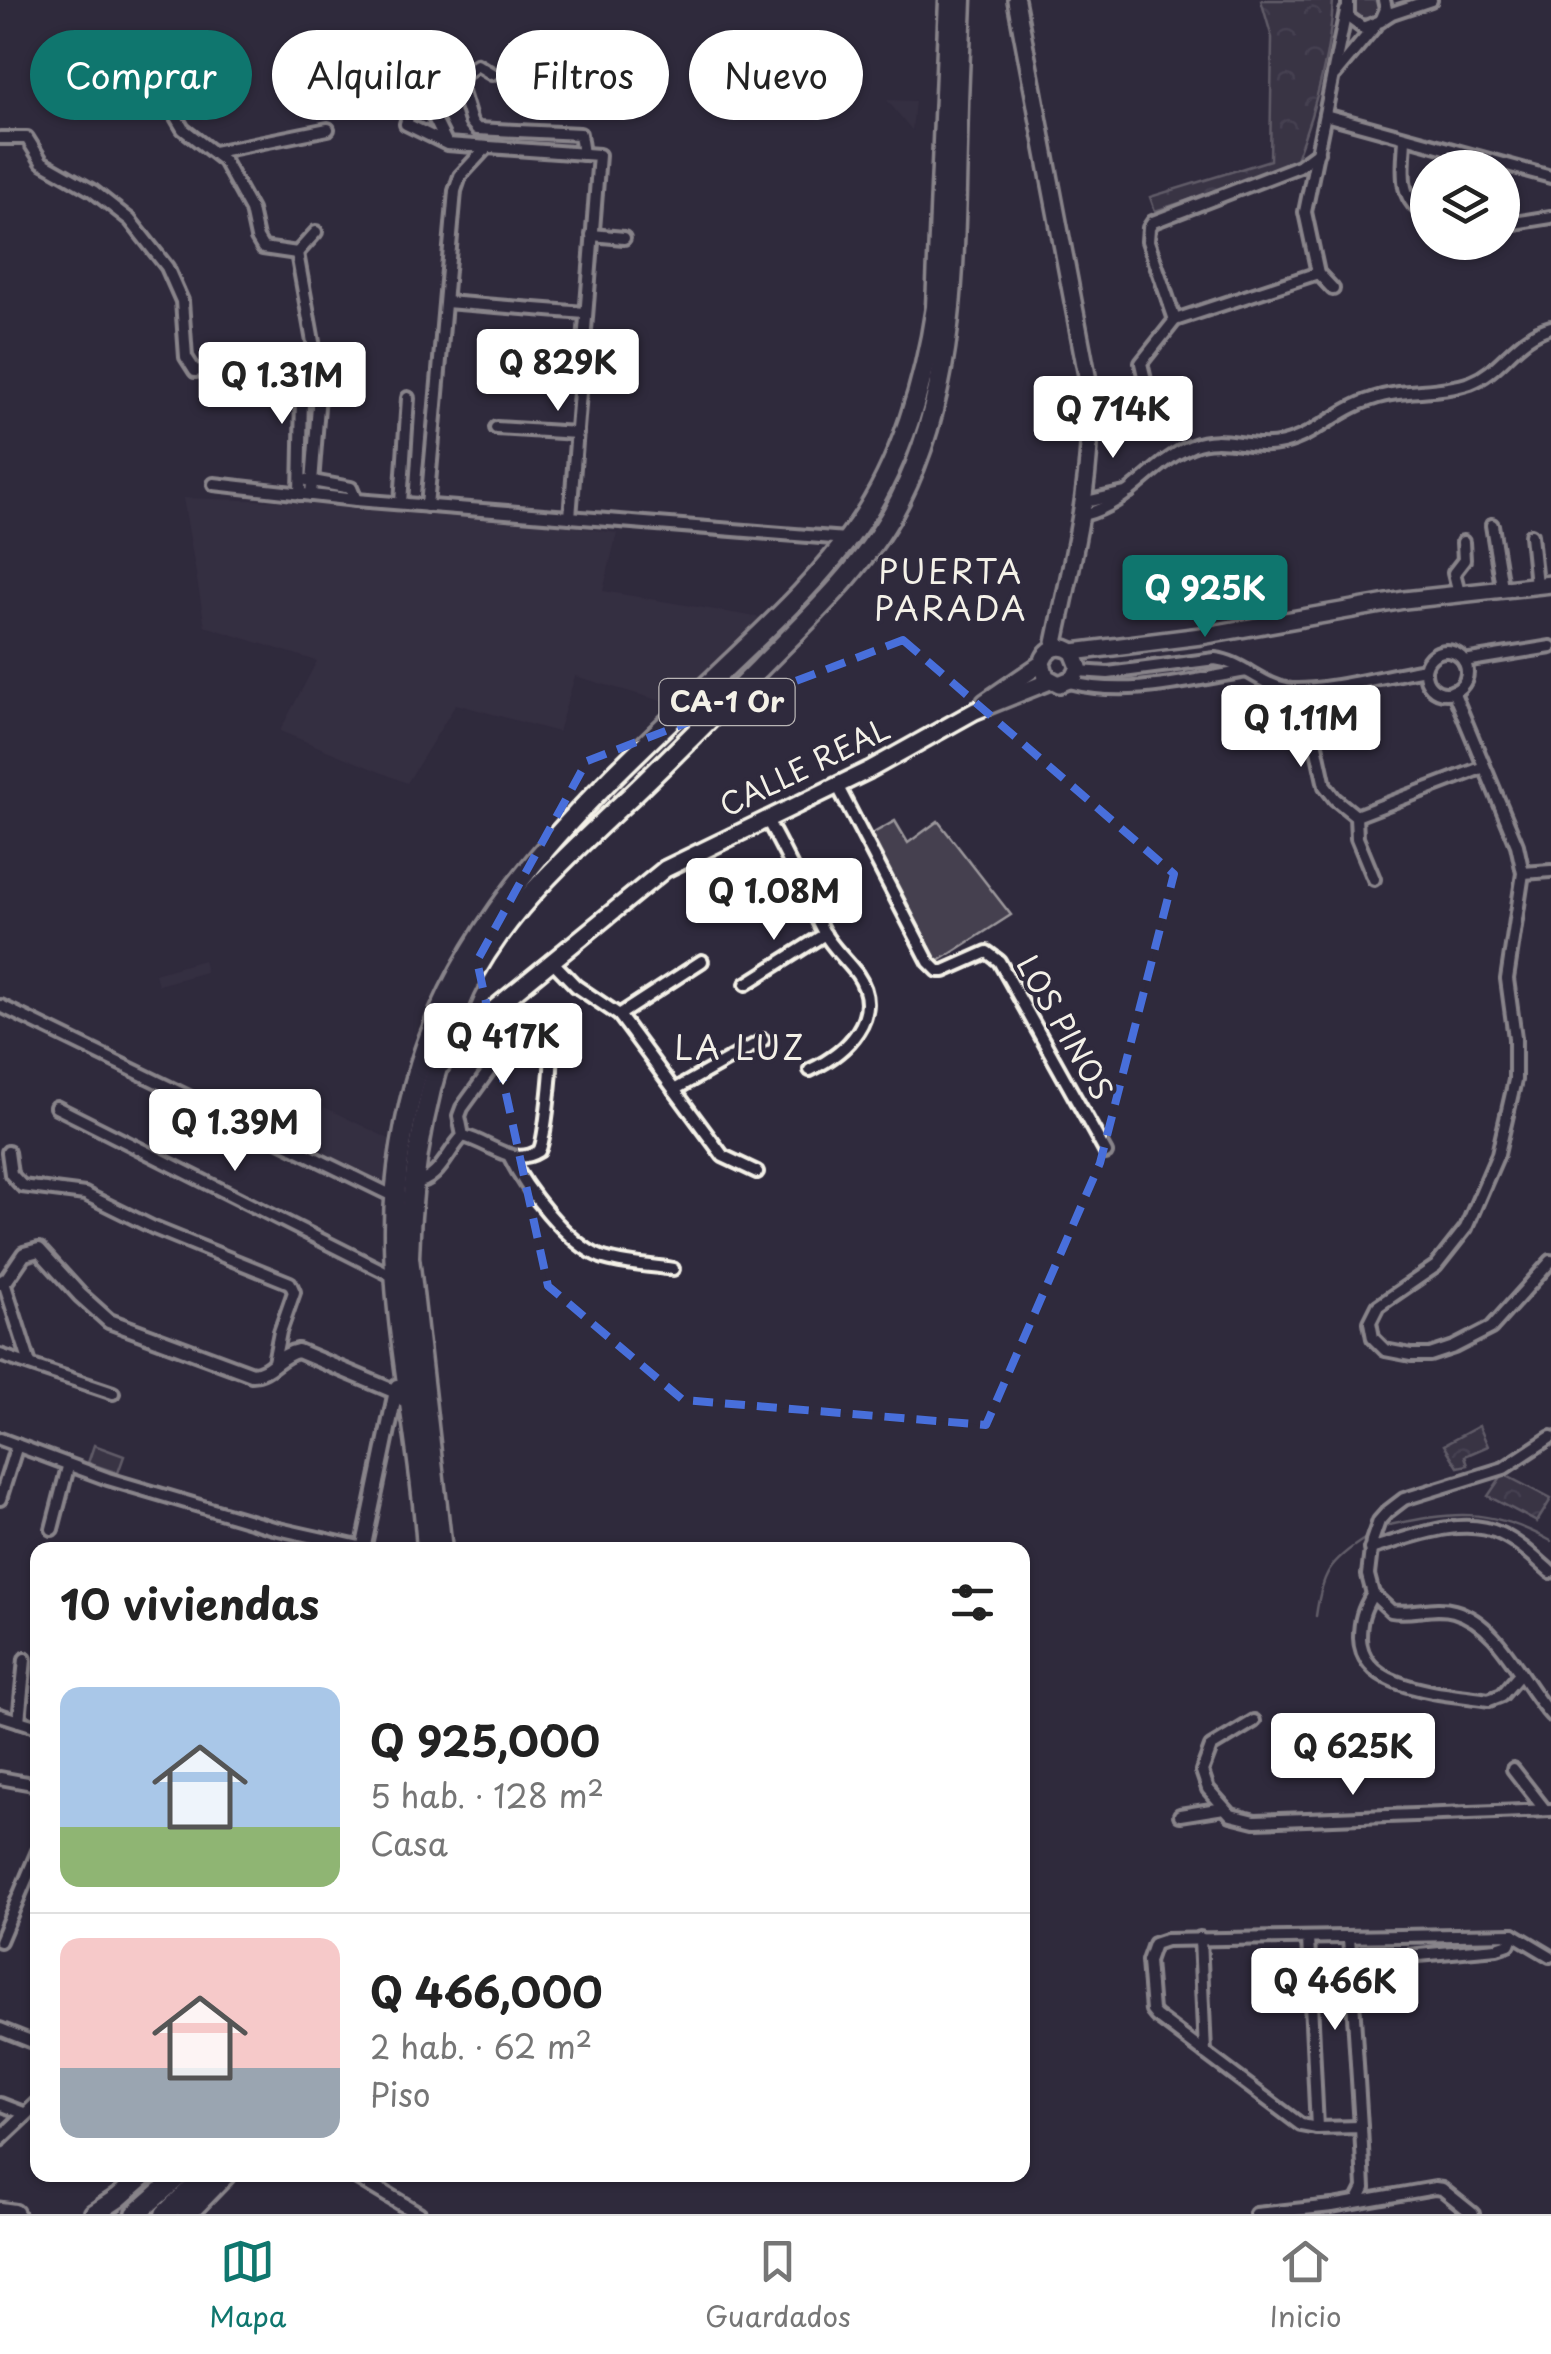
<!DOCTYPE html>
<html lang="es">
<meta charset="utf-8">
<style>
body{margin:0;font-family:"Playpen Sans",sans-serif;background:#f2f2f2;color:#222;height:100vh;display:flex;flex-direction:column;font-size:38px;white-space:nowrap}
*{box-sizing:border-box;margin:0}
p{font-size:32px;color:#767676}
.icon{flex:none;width:55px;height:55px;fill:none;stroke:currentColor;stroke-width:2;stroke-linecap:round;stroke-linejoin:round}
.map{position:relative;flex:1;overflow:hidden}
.side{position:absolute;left:30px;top:1542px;width:1000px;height:640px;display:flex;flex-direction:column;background:#fff;border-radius:20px;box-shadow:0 2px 8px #0004}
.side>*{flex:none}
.hud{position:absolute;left:30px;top:30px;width:1000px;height:90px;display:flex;gap:20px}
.controls{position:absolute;left:1410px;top:150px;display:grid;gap:20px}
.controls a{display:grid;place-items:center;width:110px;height:110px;border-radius:50%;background:#fff;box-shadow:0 2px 8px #0004;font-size:50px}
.price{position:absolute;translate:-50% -85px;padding:0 22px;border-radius:10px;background:#fff;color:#222;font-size:32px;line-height:65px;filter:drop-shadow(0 2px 5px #0008)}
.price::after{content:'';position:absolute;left:50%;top:60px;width:30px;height:22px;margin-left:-15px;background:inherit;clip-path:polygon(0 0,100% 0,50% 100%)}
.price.active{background:#0f766e;color:#fff}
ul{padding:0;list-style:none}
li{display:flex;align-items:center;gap:30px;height:250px;padding:0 30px}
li+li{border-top:2px solid #e0e0e0}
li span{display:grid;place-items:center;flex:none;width:280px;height:200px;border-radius:20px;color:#555}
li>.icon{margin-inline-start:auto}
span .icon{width:120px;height:120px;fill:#fffc;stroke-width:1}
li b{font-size:42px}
h2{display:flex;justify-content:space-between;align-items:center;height:120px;padding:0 30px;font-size:42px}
.chip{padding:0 35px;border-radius:45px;background:#fff;box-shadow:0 2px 8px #0004;font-size:35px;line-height:90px}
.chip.active{background:#0f766e;color:#fff}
.tab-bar{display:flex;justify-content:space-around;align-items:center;height:140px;border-top:2px solid #e0e0e0;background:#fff;font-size:28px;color:#767676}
.tab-bar a{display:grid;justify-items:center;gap:5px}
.tab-bar .active{color:#0f766e}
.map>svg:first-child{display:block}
.built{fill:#3b3647}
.forest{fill:url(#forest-crowns);stroke:#9c989c;stroke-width:2.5}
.garden{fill:#454050;stroke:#9c989c;stroke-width:2.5}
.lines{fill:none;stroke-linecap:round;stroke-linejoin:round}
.stream{stroke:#a19ea0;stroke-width:2.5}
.minor-casing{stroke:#f4f1e8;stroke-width:18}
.tertiary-casing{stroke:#f4f1e8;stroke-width:20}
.secondary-casing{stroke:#f4f1e8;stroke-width:22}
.trunk-casing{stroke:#f4f1e8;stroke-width:25}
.minor{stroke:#2f2a3d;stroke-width:10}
.tertiary{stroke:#2f2a3d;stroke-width:12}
.secondary{stroke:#2f2a3d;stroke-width:15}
.trunk{stroke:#2f2a3d;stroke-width:18}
.marked{fill:none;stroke:#486fdb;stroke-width:8;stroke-dasharray:20 12;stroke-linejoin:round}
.labels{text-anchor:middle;stroke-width:8;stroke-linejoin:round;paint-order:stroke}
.shield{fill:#2f2a3d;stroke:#b9b5b5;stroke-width:2.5}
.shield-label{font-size:28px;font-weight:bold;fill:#f4f1e8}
.street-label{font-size:30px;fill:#f4f1e8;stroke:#2f2a3d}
.neighbourhood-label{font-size:32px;letter-spacing:2.5px;fill:#f4f1e8;stroke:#2f2a3d}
</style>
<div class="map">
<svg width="1551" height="2214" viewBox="0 0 1551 2214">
<defs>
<pattern id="forest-crowns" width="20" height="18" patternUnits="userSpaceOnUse" patternTransform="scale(2.5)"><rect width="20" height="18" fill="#454050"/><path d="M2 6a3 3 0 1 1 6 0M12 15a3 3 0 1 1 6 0" fill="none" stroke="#605c69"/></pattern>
</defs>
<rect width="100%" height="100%" fill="#2f2a3d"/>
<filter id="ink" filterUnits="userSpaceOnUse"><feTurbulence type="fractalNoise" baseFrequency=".01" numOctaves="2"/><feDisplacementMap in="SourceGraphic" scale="20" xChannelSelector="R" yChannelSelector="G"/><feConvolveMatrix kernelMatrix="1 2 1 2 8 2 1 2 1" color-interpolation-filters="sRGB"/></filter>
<g filter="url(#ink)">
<!-- built -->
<g class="built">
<path d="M 887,100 L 915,101 L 912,130 Z"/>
<path d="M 183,498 L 427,506 L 617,533 L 603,591 L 768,619 L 679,706 L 575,676 L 558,732 L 456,704 L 407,783 L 280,731 L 317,661 L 205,626 Z"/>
<path d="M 203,960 L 206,972 L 158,985 L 155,974 Z"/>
<path d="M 324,1107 L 393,1141 L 386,1190 L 303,1152 Z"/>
</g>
<!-- forest -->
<g class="forest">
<path d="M 1261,0 L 1333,0 C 1331,53 1314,112 1295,162 L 1275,172 L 1155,211 L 1150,197 L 1270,160 L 1272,38 Z"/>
<path d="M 1479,1426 L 1488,1446 L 1465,1456 L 1468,1465 L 1458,1467 L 1444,1445 Z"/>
<path d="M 1503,1474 L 1551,1499 L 1537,1522 L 1488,1496 Z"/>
</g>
<!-- garden -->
<g class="garden">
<path d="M 1353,0 L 1377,0 L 1380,9 L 1377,18 L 1364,24 L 1352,16 Z"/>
<path d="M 895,821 L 908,843 L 938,821 L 1011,915 L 936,963 L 870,835 Z"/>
<path d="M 94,1445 L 124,1456 L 118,1473 L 88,1463 Z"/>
</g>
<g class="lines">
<!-- stream -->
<g class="stream">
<path d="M 1384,1526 C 1453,1512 1487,1506 1551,1541"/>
<path d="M 1316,1616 C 1322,1574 1329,1561 1366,1538"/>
</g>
<defs>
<g id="minor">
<path d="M 1348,0 L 1348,17 L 1363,28 L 1381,21 L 1386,9 L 1384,0"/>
<path d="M 1381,20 L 1392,13 L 1431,0"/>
<path d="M 492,74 L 477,65 L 458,79 L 471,122 L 477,129 L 580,134 L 583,154"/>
<path d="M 1335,74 L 1375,26"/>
<path d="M 173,112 L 183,129 L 224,161 L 251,210 L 257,238 L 263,248 L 297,253"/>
<path d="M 1325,115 L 1551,177"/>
<path d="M 0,138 L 27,138 L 42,162 L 93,191 L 130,220 L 167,267 L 182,301 L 186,357 L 195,371 L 314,352"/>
<path d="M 1405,138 C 1404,169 1396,199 1428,216"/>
<path d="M 447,144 L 406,124 L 415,93 L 422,94 L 447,144 L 599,155 L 570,517"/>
<path d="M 214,152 L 328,129"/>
<path d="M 1502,225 L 1551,217"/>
<path d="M 592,235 L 624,238"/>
<path d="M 297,253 L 320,381 L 311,495"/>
<path d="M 297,253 L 316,232"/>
<path d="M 1333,289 L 1318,273 L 1305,212 L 1346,11"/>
<path d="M 446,302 L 585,313"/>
<path d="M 1175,320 L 1148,241 L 1149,228 L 1153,222 L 1299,166 L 1318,152"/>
<path d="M 294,356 L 302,396 L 300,494"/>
<path d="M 1149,397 L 1141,363 L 1175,320 L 1318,273"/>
<path d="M 496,428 L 577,433"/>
<path d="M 307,480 L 351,488 L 356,500"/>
<path d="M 214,484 L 356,500 L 846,539"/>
<path d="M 1086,502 L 1129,492"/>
<path d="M 401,503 L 408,398"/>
<path d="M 427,506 L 455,191 L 460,176 L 486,148"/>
<path d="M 1083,515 C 1132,503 1150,463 1192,446 C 1221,433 1252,451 1283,443 C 1316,435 1339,409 1372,399 C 1403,388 1438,394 1470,383 C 1502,371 1515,337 1551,327"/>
<path d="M 1492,525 L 1502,587"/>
<path d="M 1531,535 L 1536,585"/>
<path d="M 1459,593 L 1454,573 L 1464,560 L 1463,542"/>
<circle cx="1446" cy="672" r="21"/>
<path d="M 1464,661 L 1551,647"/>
<path d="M 1078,671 L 1108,673 L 1215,659 C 1242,662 1259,684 1286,689 C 1312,695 1394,674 1425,669"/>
<path d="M 1069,682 C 1128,698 1189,680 1247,671"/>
<path d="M 1304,690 L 1325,786 L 1335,799 L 1356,816 L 1357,838 L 1374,879"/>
<path d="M 1453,691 L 1517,845 L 1523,873 L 1507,979 L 1515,1038 L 1515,1080 L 1498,1154 L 1466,1228 L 1436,1266 L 1378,1306 L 1370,1322 L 1373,1338 L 1385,1350 L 1411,1355 L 1430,1355 L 1454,1347 L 1491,1328 L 1551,1261"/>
<path d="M 837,785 L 929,962 L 938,971 L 944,971 L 987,952 L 999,961 L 1106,1153"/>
<path d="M 1356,816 L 1484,767"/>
<path d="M 767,820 C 788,856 804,894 823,931 C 832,948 846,959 857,974 C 886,1016 846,1053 810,1070"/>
<path d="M 1523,873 L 1551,871"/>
<path d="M 551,960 L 576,986 L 619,1015 L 723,1156 L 757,1172"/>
<path d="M 746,984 L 825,934"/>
<path d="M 1,1006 L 395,1197"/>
<path d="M 619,1015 L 702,961"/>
<path d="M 674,1090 L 763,1040"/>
<path d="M 56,1107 L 395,1277"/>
<path d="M 8,1152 L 11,1174 L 22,1186 L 85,1194 L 154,1228 L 290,1283 L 294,1292 L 280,1332 L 274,1362"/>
<path d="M 510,1157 C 525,1188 568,1244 601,1257 C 623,1265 650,1265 673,1269"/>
<path d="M 414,1183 C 439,1181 447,1152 463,1136 C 490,1142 512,1168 539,1151 C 545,1142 553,1062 551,1051 C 549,1042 548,1043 542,1036 L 524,1035 L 504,1050 L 462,1108 L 459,1116 L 463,1136"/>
<path d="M 4,1282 L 30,1364"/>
<path d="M 0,1355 L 113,1393"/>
<path d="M 1551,1437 L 1504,1468 L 1404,1499 L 1387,1512 L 1379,1521 L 1372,1541 L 1368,1575 L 1373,1594 L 1391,1611 C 1412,1615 1433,1605 1454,1611 C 1500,1624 1521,1683 1551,1715"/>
<path d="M 0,1439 L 108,1479 L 274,1528 L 363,1548"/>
<path d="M 0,1499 L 17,1445"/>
<path d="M 52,1529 L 68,1467"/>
<path d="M 1370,1549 C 1409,1538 1462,1515 1501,1534 C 1520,1543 1535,1558 1551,1572"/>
<path d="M 1373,1594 C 1363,1609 1360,1621 1360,1638 C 1361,1692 1448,1693 1489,1700 L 1502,1695 L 1520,1674"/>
<path d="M 0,1715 L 38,1727"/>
<path d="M 19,1721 L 25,1659"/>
<path d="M 1254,1721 L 1211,1747 L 1202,1771 L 1208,1789 L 1231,1815 L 1255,1821 L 1551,1810"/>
<path d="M 1513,1769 L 1545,1810"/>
<path d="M 0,1778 L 38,1785"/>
<path d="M 1180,1815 L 1224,1808"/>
<path d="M 1513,1934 L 1550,1956"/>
<path d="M 1349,1937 L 1361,2127"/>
<path d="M 1200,1938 L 1205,2053"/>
<path d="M 1308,1938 L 1317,2128"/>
<path d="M 0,1941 L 38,1851"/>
<path d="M 1351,1961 L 1497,1948 L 1509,1944 L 1513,1934 L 1166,1940 L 1154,1944 L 1148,1961 L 1152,2011 L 1156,2016 L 1301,2125 L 1317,2128 L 1361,2127 L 1364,2188 L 1358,2200"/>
<path d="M 0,2029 L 38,2044"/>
<path d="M 0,2104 L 26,2114"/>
<path d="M 1256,2214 L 1332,2206 L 1435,2188 L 1442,2189 L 1473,2214"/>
</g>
<g id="tertiary">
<path d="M 0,1283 L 7,1279 L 24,1254 L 39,1250 L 80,1295 L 109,1321 L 252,1374 C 270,1374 279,1354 298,1351 L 396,1392 L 409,1405"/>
<path d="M 363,1550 L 397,1386"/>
<path d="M 0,2139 L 38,2103"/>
<path d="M 354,2175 L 419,2214"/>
</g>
<g id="secondary">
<path d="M 1016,0 L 1089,386 C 1095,477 1072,560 1054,648"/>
<path d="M 1073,652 L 1201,636 L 1404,600 L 1551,584"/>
<path d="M 985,702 L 1042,663 C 1047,647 1060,643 1073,652 L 1079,667 L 1074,678 L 1059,684 L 1046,677 L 1042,663"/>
<path d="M 442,1065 L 454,1046 L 473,1026 L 665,869 L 869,770 L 975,711 L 1050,681"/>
</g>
<g id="trunk">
<path d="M 427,1550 C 421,1442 393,1336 394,1228 C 394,1175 405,1114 420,1064 C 470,902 601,787 719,674 C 768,627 819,581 858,525 C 901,463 925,381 936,307 L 949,0"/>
<path d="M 442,1550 L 409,1257 C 411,1167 428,1073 465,991 C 501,914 570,853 631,796 C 675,754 717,711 760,668 C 811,616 867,565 900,500 C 949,402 953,296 956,189 C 957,126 959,63 962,0"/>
<path d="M 0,2212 L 14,2214"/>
<path d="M 94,2214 L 118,2198 L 144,2175"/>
<path d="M 136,2214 L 180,2175"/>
<path d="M 165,2214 L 206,2175"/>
<path d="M 187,2214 L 225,2175"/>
</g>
</defs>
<!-- minor casing -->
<use href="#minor" class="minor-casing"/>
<!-- tertiary casing -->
<use href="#tertiary" class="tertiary-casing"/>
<!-- secondary casing -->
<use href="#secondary" class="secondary-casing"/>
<!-- trunk casing -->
<use href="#trunk" class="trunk-casing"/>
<!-- minor -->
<use href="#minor" class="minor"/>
<!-- tertiary -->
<use href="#tertiary" class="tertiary"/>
<!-- secondary -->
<use href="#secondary" class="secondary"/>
<!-- trunk -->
<use href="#trunk" class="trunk"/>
</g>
</g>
<!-- marked area -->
<path d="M0 0H1551V2214H0ZM 903,640 L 1174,874 L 1100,1163 L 986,1425 L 683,1400 L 548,1286 L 477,961 L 587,761 Z" fill="#2f2a3d" fill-opacity=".55" fill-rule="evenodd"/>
<path class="marked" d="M 903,640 L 1174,874 L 1100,1163 L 986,1425 L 683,1400 L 548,1286 L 477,961 L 587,761 Z"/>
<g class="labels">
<!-- shield labels -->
<rect class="shield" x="659.5" y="679" width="135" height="46" rx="8"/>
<g class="shield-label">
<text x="727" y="712">CA-1 Or</text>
</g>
<!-- street labels -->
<g class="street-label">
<text transform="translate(805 768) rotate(-26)" y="10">CALLE REAL</text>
<text transform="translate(1064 1028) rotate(60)" y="10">LOS PINOS</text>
</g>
<!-- neighbourhood labels -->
<g class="neighbourhood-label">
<text x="951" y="584">PUERTA<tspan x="951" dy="37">PARADA</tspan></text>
<text x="740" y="1060">LA LUZ</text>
</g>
</g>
</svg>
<div class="controls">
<a><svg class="icon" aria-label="layers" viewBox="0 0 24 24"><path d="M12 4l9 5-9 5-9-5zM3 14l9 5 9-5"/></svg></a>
</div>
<b class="price" style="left:558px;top:414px">Q 829K</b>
<b class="price" style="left:282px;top:427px">Q 1.31M</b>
<b class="price" style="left:1113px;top:461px">Q 714K</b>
<b class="price active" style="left:1205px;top:640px">Q 925K</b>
<b class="price" style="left:1301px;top:770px">Q 1.11M</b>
<b class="price" style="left:774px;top:943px">Q 1.08M</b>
<b class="price" style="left:503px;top:1088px">Q 417K</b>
<b class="price" style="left:235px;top:1174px">Q 1.39M</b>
<b class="price" style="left:1353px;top:1798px">Q 625K</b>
<b class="price" style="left:1335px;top:2033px">Q 466K</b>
<div class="hud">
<a class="chip active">Comprar</a>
<a class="chip">Alquilar</a>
<a class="chip">Filtros</a>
<a class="chip">Nuevo</a>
</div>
<section class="side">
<h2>10 viviendas<svg class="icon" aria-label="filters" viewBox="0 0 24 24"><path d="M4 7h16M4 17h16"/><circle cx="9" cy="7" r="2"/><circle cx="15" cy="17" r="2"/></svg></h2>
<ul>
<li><span style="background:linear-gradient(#a9c7e8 70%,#8fb573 0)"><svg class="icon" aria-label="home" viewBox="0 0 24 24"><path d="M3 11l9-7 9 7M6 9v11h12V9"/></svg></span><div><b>Q 925,000</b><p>5 hab. · 128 m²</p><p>Casa</p></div></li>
<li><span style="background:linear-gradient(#f6c9c9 65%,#9aa5b1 0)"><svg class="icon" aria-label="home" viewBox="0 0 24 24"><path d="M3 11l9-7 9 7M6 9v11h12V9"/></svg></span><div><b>Q 466,000</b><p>2 hab. · 62 m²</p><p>Piso</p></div></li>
</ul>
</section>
</div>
<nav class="tab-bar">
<a class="active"><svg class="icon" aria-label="map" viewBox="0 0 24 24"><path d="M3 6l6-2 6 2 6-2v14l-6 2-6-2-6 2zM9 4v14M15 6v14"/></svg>Mapa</a>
<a><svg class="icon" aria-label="saved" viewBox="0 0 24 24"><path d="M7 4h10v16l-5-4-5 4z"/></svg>Guardados</a>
<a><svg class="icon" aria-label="home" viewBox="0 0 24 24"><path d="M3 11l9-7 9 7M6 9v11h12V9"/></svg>Inicio</a>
</nav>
